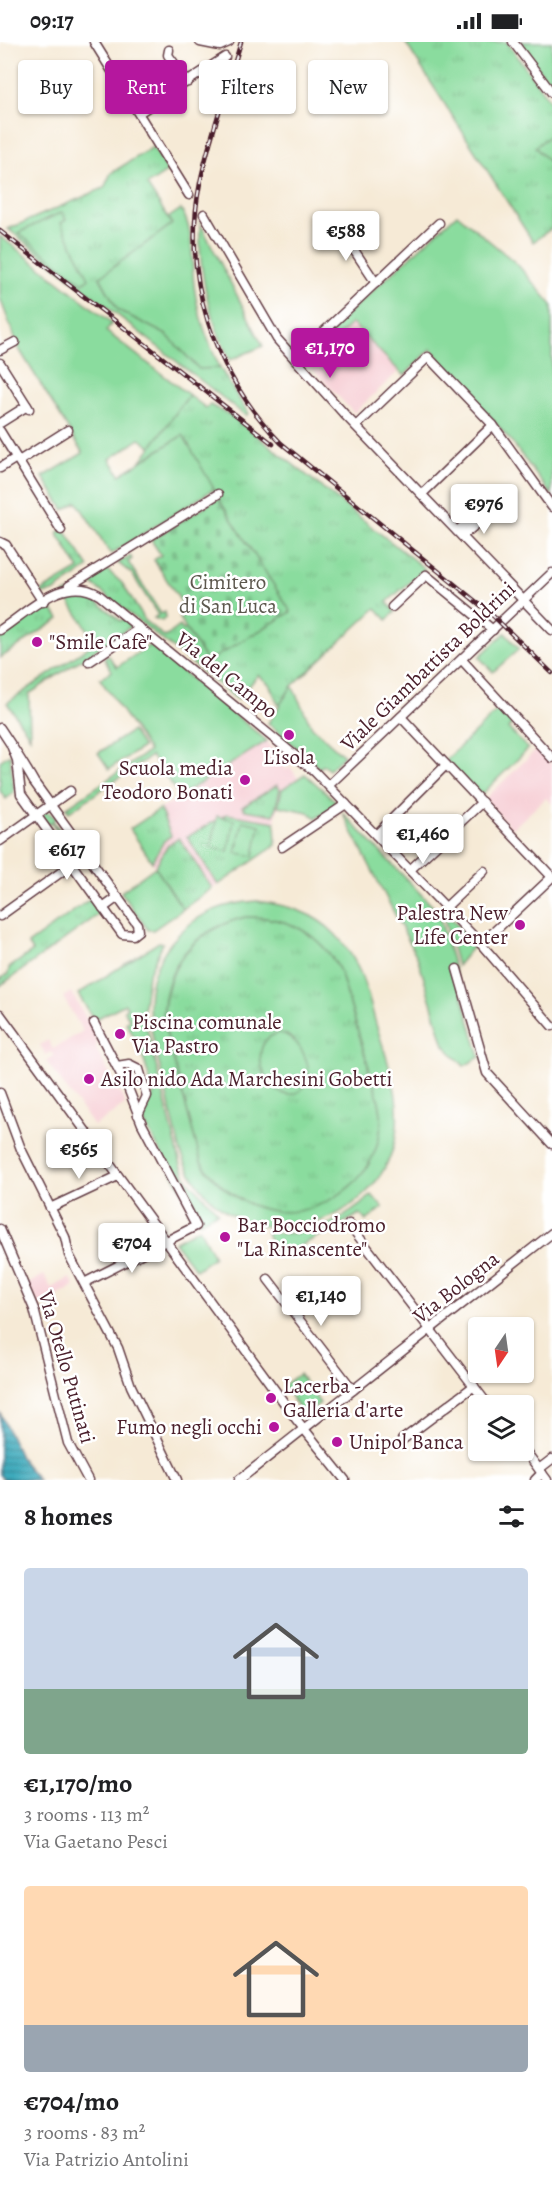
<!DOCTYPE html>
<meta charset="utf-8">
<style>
body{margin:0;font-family:Alegreya,serif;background:#f6f6f6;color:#202124;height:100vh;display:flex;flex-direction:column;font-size:22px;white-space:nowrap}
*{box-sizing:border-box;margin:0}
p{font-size:20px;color:#757577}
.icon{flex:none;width:33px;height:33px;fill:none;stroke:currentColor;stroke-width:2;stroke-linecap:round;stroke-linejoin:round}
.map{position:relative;height:1438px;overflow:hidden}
.sheet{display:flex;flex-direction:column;background:#fff;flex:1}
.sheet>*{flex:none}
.guide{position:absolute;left:18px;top:18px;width:516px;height:54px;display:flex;gap:12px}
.needle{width:39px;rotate:193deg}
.tools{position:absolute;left:468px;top:1275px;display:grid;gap:12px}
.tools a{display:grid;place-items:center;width:66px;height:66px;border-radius:6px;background:#fff;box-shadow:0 2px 4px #0004;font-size:30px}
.price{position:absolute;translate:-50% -51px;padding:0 14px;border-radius:6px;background:#fff;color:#222;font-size:20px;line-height:39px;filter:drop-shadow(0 2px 3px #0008)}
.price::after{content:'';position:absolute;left:50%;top:36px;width:18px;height:14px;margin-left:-9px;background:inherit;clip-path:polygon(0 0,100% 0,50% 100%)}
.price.current{background:#b5179e;color:#fff}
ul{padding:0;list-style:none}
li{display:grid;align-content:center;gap:12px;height:318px;padding:0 24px}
li span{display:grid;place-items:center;height:186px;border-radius:6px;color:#555}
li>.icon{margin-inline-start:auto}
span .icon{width:108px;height:108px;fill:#fffc;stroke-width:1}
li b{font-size:26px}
h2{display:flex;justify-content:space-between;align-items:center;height:72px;padding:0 24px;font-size:26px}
.tag{padding:0 21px;border-radius:6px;background:#fff;box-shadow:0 2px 4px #0004;font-size:21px;line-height:54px}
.tag.current{background:#b5179e;color:#fff}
.status{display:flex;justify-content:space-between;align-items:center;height:42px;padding:0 30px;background:#fff;direction:ltr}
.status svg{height:16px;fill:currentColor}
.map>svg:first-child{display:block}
.built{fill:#f7cfd5}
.grass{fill:url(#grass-tufts);stroke:#6a7e64;stroke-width:1.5}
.cemetery{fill:url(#cemetery-stones);stroke:#6a7e64;stroke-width:1.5}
.green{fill:#8adc9e;stroke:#6a7e64;stroke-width:1.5;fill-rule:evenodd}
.water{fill:url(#water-rules);stroke:#446474;stroke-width:1.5}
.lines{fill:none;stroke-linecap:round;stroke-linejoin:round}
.minor-casing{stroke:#643d45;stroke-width:11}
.minor{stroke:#fff;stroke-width:8}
.rail-casing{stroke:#4a1f2b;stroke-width:4.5}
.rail{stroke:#fff;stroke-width:2;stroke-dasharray:7;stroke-linecap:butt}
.poi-dot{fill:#b5179e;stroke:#fff;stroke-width:2}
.labels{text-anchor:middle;stroke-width:5;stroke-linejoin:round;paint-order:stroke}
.park-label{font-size:21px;fill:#5d584e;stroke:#fff}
.poi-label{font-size:21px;fill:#4a1f2b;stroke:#fff;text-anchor:start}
.street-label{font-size:21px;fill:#4a1f2b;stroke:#fff}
</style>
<div class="status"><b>09:17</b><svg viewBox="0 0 49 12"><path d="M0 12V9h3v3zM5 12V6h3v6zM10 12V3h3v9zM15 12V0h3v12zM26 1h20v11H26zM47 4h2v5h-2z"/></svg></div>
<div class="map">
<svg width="552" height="1438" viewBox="0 0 552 1438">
<defs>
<pattern id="grass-tufts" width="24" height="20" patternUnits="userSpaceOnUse" patternTransform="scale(1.5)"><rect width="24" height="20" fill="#8adc9e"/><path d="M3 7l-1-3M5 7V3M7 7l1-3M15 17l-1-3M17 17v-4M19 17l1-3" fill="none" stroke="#79bc88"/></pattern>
<pattern id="cemetery-stones" width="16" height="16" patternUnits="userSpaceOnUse" patternTransform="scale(1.5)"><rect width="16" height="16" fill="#8adc9e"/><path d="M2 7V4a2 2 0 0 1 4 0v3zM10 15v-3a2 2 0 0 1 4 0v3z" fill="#79bc88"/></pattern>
<pattern id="water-rules" width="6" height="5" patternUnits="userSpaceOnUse" patternTransform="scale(1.5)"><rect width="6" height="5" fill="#3daabc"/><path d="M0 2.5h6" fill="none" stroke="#358a99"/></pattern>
</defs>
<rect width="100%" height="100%" fill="#fff"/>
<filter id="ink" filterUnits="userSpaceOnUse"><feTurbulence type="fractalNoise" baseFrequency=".0167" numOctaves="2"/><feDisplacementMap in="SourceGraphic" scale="12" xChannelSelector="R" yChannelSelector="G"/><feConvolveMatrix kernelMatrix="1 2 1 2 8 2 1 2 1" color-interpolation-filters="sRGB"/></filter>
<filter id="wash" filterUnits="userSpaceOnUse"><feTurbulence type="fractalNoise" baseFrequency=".008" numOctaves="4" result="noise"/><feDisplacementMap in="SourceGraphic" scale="24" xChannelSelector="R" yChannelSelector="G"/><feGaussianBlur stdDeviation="1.35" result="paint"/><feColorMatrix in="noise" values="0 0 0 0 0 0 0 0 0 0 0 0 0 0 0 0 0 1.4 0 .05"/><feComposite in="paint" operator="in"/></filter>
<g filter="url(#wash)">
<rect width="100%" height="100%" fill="#f6ead6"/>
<!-- built -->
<g class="built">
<path d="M 352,280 L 399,329 L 354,371 L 308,322 Z"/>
<path d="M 267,699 L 286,728 L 290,725 L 298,736 L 282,747 L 273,789 L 276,803 L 183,867 L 130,787 Z"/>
<path d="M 537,707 L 552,723 L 552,762 L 546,756 L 512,787 L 485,757 Z"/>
<path d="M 71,950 L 90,982 L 97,999 L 96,1007 L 126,1062 L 94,1084 L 46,1019 L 54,1014 L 51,1010 L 46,1013 L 40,1003 L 48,998 L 53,1007 L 83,989 L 63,955 Z"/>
<path d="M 44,1233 L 51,1246 L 70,1236 L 75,1244 L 40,1264 L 27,1242 Z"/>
</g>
<!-- grass -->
<g class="grass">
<path d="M 405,0 L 507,0 L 552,62 L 552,186 L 533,200 Z"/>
<path d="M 153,105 L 168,129 L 147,143 L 172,182 L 100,236 L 118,268 L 167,293 L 196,324 L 220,326 L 248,371 L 246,374 L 8,187 L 104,146 L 111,131 Z"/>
<path d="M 189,353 L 206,366 L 210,363 L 232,374 L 425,527 L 387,560 L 395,570 L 387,578 L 376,566 L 292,644 L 279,664 L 269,642 L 258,633 L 238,658 L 87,538 L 106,527 L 122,541 L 146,580 L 165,595 L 180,584 L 183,588 L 186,587 L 207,620 L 218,456 L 183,393 L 140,420 Z"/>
<path d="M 64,487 L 89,525 L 53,550 L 42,552 L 40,550 L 79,527 L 57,491 Z"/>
<path d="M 130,514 L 132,517 L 128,520 L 161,572 L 165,570 L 166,575 L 162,579 L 154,576 L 158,573 L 132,532 L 118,521 Z"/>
<path d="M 70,550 L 89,553 L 121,579 L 124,576 L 132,584 L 29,652 L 30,695 L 7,661 L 96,600 L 64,552 Z"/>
<path d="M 49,562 L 59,577 L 0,616 L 0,594 Z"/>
<path d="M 10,712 L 14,750 L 6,757 L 0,749 L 0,719 Z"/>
<path d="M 277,743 L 280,747 L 274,773 L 245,768 L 242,765 Z"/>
<path d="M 160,767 L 171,794 L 164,799 L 152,820 L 130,787 Z"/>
<path d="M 46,769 L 56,776 L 53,779 L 70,802 L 74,800 L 76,807 L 72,811 L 67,810 L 64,807 L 69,804 L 51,780 L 47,782 L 42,772 Z"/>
<path d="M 227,772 L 275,780 L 276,803 L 218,843 L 187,795 Z"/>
<path d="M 179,796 L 212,846 L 183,867 L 155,825 L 168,803 Z"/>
<path d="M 92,856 L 102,870 L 0,944 L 0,937 L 8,932 L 9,926 L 33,909 L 28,902 Z"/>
<path d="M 245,875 C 288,874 320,890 340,929 C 350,961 359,993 369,1026 C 374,1044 383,1064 381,1084 C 378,1112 364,1136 340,1152 C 288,1186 236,1169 201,1120 L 163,979 C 165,924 191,889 245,875 Z"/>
</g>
<!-- cemetery -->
<path class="cemetery" d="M 218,456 L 291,570 L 207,620 L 179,576 L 187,569 L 154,518 L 161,513 L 151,498 Z"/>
<!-- green -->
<g class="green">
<path d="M 518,0 L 552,0 L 552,44 Z"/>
<path d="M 552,92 L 552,123 L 535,105 Z"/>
<path d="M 181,167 C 196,191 190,223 195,250 C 199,277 209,302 220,326 L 199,327 L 167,293 L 118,268 L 100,235 L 172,182 L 168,176 Z"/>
<path d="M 62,170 L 66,178 L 61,181 L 89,236 L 83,241 L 18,191 Z"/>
<path d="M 457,172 L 517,222 L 552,263 L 552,454 L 511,399 L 431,307 L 404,334 L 352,281 L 308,322 L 301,314 Z"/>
<path d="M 200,181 L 263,304 L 230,318 C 208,274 198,230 200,181 Z"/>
<path d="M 0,194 L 112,281 L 106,289 L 189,353 L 151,405 L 140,397 L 110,417 L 120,433 L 183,393 L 214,447 L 111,512 L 77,460 L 64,468 L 43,435 L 83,411 L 19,307 L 0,256 Z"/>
<path d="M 505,591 L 519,607 L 493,630 L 479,615 Z"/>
<path d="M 150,603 L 267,699 L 180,754 L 151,714 L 69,770 L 66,766 L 149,709 L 100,637 L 112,629 L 104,616 L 108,613 L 117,625 Z"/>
<path d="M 292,644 L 312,685 L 344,714 L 329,728 L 324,723 L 319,726 L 268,681 Z"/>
<path d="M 499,667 L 513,681 L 508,686 L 528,707 L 480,754 L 446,718 Z"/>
<path d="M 132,689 L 143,705 L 109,727 L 98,711 Z"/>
<path d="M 305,732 L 340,763 L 316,776 L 308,770 L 278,764 L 282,747 Z"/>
<path d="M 342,770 L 438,870 L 480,1015 L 464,1024 L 444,1003 L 418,917 Z"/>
<path d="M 217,774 L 234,778 L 228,809 L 211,806 Z"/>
<path d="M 243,779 L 260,783 L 254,814 L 236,811 Z"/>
<path d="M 155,825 L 183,867 L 153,888 L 148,888 L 121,850 Z"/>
<path d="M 257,859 C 286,863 314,870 335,892 C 360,917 367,949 376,982 C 386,1015 400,1049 397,1084 C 393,1151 322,1197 259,1183 C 220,1174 193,1145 180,1108 C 174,1083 168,1058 162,1033 C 148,980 136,935 179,892 C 201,869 227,861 257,859 ZM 245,875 C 287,874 320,890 340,929 C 350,961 359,993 369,1026 C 374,1044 383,1064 381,1084 C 378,1112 364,1136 340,1152 C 288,1186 235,1169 201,1120 L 163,979 C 164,924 191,889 245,875 Z"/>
<path d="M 443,868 L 475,902 L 457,924 L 442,869 Z"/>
<path d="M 159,900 L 163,901 L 148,933 L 143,970 L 181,1123 L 187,1137 L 218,1170 L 199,1180 L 140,1073 L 154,1052 L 140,1005 L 126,981 L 130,978 L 124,968 L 127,965 L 125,962 L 94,978 L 78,952 Z"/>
<path d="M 280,991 C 300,994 318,1031 303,1046 C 274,1075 237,999 280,991 Z"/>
<path d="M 372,1153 L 383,1166 L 366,1179 L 360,1172 L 278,1216 L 266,1189 C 306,1198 343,1179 372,1153 Z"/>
<path d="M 199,1186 L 214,1215 L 196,1228 L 174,1200 Z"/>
<path d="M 299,1332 L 320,1361 L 304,1373 L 283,1344 Z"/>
</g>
<!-- water -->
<path class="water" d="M 0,1370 L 20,1415 L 38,1438 L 3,1438 L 0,1433 Z"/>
</g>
<g filter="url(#ink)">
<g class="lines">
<defs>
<g id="minor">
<path d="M 94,0 L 189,153"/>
<path d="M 200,0 L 220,4 L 229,0"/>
<path d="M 513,0 L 552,51"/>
<path d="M 169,8 L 168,13 L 188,40"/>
<path d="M 139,71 L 225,15"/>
<path d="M 204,172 L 277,297 L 346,374 L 552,588"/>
<path d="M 338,184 L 376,241"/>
<path d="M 0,308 L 15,300"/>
<path d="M 295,317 L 439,181"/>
<path d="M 0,321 L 29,367"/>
<path d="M 0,381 L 27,364"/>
<path d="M 356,384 L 428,315 L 493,383 L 552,465"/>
<path d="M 0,389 L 61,488"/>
<path d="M 19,419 L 68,388"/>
<path d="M 0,426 L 16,416"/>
<path d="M 422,452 L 493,383"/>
<path d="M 457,489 L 484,466"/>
<path d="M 462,494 L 489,472 L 471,452"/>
<path d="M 0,500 L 6,503 L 43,560"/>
<path d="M 69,544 L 218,452"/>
<path d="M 392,565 L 426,533 L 493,588"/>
<path d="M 0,588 C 29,569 64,531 99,553 L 315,730 L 481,902 L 552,984"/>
<path d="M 462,618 L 552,716"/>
<path d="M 89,620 L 140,586"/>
<path d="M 401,675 L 552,835"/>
<path d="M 0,686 C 12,704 24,722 34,740 L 137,882 L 138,889 L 133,893 L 122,892 L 21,752 L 17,718 L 11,703"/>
<path d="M 329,743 L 552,531"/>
<path d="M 376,793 L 446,723"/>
<path d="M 0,799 L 70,749"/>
<path d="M 282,805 L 346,762"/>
<path d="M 410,828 L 482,760"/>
<path d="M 446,865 L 484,829"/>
<path d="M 103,866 L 118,855"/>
<path d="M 0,874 L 71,823"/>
<path d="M 481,902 L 552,835"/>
<path d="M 457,927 L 487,1031 L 552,1102"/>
<path d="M 0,972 L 296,1377 L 345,1438"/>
<path d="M 117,1024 L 129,1022 L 139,1027 L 147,1054 L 138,1073"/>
<path d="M 0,1051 L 21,1107 L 65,1195 L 69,1213 L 118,1306 L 131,1344 L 177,1438"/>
<path d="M 50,1166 L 118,1134"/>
<path d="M 349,1182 L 489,1364"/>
<path d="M 0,1187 L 34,1267 L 68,1401 L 88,1438"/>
<path d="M 268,1237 L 353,1348"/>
<path d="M 86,1240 L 196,1184 L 142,1082 L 128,1046 L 94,981"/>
<path d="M 402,1398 L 474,1344"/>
<path d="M 524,1407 L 547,1438"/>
<path d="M 539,1427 L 552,1417"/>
<path d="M 239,1438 L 552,1191"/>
<path d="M 535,1438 L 542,1431"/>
</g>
</defs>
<!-- minor casing -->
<use href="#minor" class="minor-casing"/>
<!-- minor -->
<use href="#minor" class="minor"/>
<defs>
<g id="rail">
<path d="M 241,0 C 227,46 210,93 200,141 C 181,236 214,332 281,401 L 490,571 L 552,631"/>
<path d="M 0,189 L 273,402"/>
</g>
</defs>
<!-- rail casing -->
<use href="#rail" class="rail-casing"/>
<!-- rail -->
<use href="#rail" class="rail"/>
</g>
</g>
<!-- markers -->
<g class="poi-dot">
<circle cx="37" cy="600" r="6"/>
<circle cx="289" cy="693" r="6"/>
<circle cx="245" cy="738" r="6"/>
<circle cx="520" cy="883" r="6"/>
<circle cx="120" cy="992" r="6"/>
<circle cx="89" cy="1037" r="6"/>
<circle cx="225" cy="1195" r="6"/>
<circle cx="271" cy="1356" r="6"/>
<circle cx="274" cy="1385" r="6"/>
<circle cx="337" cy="1400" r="6"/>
</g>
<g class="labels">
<!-- park labels -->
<g class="park-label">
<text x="228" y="547">Cimitero<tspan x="228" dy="24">di San Luca</tspan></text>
</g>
<!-- poi labels -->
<g class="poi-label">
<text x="49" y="607">"Smile Cafè"</text>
<text x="289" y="722" text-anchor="middle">L'isola</text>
<text x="233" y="733" text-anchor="end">Scuola media<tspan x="233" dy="24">Teodoro Bonati</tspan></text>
<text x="508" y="878" text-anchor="end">Palestra New<tspan x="508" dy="24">Life Center</tspan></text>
<text x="132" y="987">Piscina comunale<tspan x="132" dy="24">Via Pastro</tspan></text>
<text x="101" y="1044">Asilo nido Ada Marchesini Gobetti</text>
<text x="237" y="1190">Bar Bocciodromo<tspan x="237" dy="24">"La Rinascente"</tspan></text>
<text x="283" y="1351">Lacerba -<tspan x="283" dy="24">Galleria d'arte</tspan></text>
<text x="262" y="1392" text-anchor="end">Fumo negli occhi</text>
<text x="349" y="1407">Unipol Banca</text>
</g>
<!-- street labels -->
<g class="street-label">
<text transform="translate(428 624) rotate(-44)" y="7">Viale Giambattista Boldrini</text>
<text transform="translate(227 633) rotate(39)" y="7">Via del Campo</text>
<text transform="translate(456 1245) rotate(-38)" y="7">Via Bologna</text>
<text transform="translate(67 1325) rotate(74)" y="7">Via Otello Putinati</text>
</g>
</g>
</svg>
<div class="tools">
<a><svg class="needle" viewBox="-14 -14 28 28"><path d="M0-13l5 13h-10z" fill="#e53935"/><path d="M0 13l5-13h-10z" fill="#757577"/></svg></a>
<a><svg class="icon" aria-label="layers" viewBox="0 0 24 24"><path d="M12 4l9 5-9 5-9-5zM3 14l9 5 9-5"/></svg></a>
</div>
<b class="price" style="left:346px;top:220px">€588</b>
<b class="price current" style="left:330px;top:337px">€1,170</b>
<b class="price" style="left:484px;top:493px">€976</b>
<b class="price" style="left:423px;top:823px">€1,460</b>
<b class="price" style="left:67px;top:839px">€617</b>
<b class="price" style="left:79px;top:1138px">€565</b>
<b class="price" style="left:132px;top:1232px">€704</b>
<b class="price" style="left:321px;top:1285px">€1,140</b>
<div class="guide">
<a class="tag">Buy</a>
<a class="tag current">Rent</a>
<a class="tag">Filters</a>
<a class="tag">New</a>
</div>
</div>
<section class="sheet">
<h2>8 homes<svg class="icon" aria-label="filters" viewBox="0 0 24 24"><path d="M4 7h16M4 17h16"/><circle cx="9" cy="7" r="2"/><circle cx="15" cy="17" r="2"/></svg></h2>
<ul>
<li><span style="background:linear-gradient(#c9d6e8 65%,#7fa58c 0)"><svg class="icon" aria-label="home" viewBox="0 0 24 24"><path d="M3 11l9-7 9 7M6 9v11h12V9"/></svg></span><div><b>€1,170/mo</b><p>3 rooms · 113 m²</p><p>Via Gaetano Pesci</p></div></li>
<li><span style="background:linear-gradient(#ffd9b3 75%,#9aa5b1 0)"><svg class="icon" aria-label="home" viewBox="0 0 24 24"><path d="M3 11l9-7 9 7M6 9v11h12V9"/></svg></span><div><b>€704/mo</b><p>3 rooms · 83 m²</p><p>Via Patrizio Antolini</p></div></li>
</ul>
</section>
